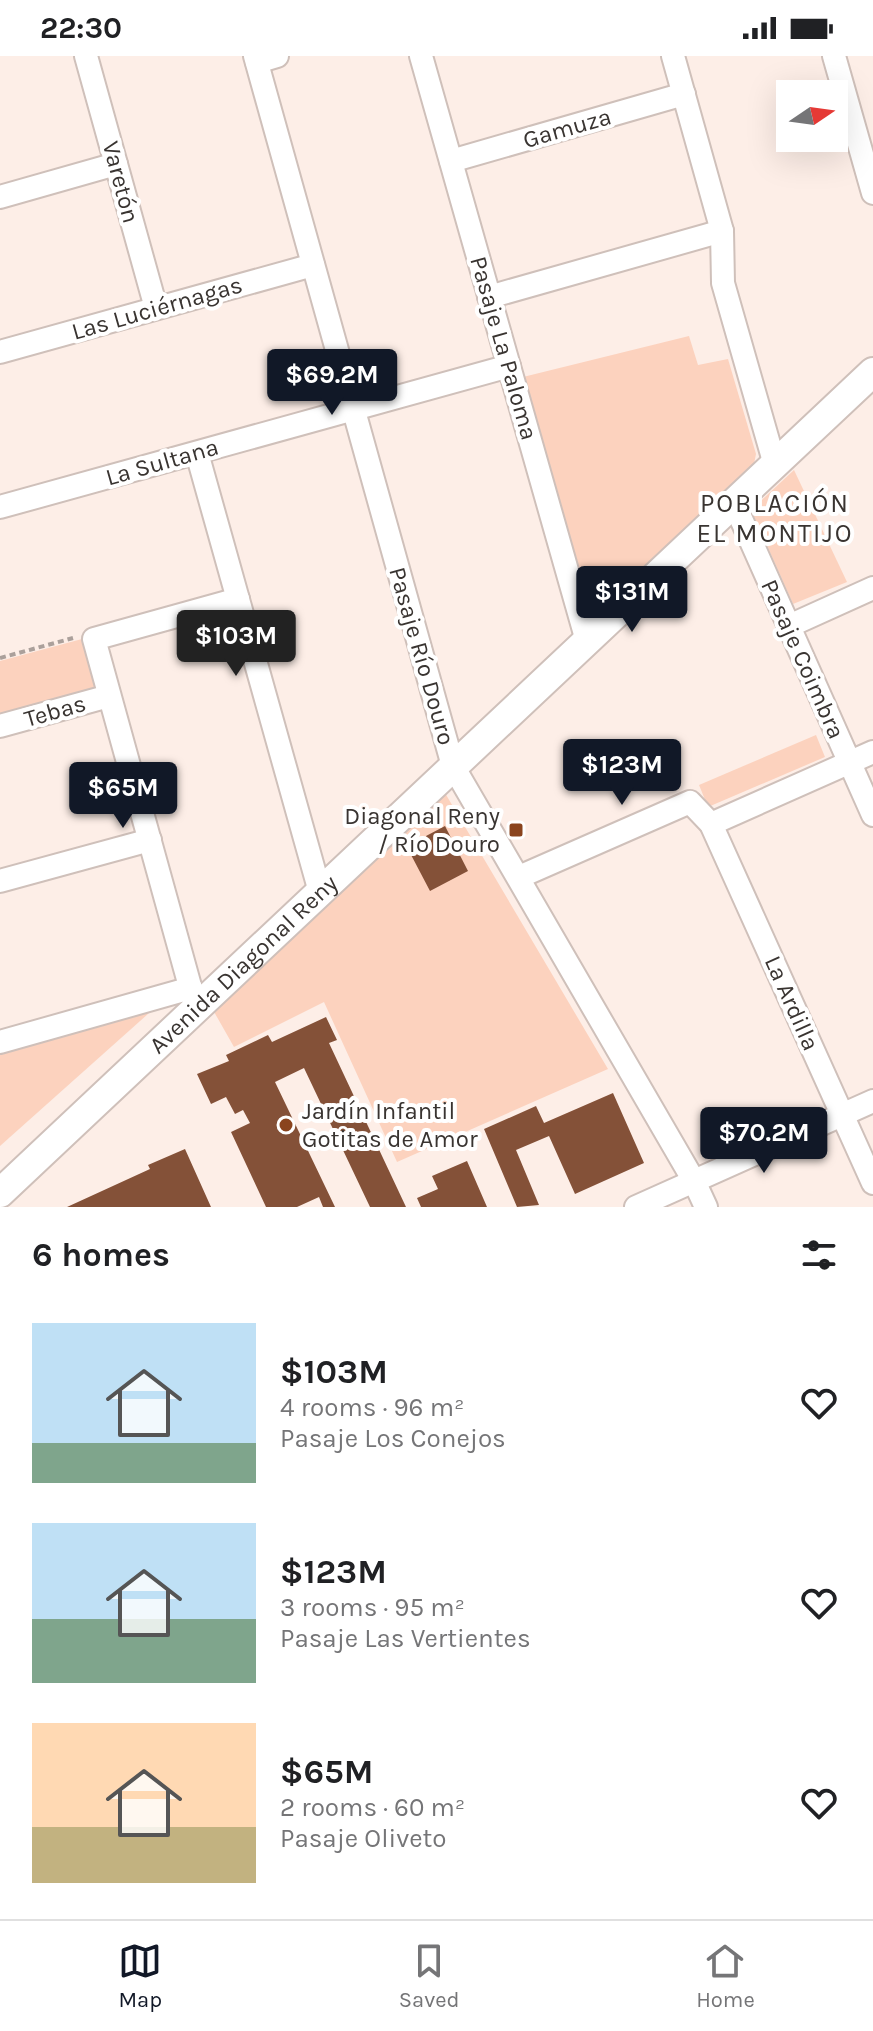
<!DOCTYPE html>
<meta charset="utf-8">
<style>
body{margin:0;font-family:Karla,sans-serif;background:#f6f6f6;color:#202124;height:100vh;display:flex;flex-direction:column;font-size:30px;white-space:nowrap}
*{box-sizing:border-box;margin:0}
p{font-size:26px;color:#757577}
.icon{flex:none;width:44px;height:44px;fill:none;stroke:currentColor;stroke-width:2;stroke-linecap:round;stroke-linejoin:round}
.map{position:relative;height:1151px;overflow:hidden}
.panel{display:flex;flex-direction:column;background:#fff;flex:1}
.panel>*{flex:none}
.needle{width:52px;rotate:77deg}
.fabs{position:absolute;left:776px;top:24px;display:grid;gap:16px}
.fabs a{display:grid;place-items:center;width:72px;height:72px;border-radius:0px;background:#fff;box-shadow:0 8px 32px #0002;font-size:40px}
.price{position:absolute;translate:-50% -68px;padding:0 18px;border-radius:8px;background:#111827;color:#fff;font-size:26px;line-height:52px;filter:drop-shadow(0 2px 4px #0008)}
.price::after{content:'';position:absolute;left:50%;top:48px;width:24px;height:18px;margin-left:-12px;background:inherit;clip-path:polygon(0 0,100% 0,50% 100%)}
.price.current{background:#222;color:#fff}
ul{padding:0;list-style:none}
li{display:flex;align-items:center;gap:24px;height:200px;padding:0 32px}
li span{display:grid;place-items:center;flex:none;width:224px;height:160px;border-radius:0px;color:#555}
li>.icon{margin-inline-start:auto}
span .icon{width:96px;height:96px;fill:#fffc;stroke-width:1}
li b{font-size:34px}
h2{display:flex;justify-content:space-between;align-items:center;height:96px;padding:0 32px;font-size:34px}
.status{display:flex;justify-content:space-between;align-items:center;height:56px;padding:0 40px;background:#fff;direction:ltr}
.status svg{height:22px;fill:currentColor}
.dock{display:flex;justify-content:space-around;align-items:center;height:112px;border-top:2px solid #e0e0e0;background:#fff;font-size:22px;color:#757577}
.dock a{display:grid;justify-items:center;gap:4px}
.dock .current{color:#111827}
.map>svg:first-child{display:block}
.green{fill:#fcd2be}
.building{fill:#845138}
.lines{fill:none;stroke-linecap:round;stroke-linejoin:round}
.minor-casing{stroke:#cfc0ba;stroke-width:26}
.tertiary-casing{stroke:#cfc0ba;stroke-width:32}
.path{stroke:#aba09b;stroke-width:4;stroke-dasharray:6 4;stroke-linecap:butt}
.minor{stroke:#fff;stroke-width:22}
.tertiary{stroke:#fff;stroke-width:28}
.poi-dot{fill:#8a441e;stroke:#fff;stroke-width:3}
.labels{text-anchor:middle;stroke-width:8;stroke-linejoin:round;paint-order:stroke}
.street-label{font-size:24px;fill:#393431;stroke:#fff}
.poi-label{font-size:24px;fill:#393431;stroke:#fff;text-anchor:end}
.neighbourhood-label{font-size:26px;letter-spacing:2px;fill:#393431;stroke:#fff}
</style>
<div class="status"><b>22:30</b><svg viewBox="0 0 49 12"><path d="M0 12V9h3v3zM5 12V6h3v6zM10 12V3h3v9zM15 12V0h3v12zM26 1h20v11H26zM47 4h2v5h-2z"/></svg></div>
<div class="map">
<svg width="873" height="1151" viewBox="0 0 873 1151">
<rect width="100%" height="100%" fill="#fdeee7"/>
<!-- green -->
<g class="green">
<path d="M 689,280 L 698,309 L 728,303 L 756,398 L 754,408 L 605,555 L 595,559 L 588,558 L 523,321 Z"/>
<path d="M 794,414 L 847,526 L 793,548 L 751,454 Z"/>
<path d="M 82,583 L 97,633 L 0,661 L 0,605 Z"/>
<path d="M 816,679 L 825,701 L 708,751 L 699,729 Z"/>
<path d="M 445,737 L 608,1013 L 397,1106 L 324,946 L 234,991 L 213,954 Z"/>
<path d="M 158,949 L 0,1090 L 0,992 Z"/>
</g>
<!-- building -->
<g class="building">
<path d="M 445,770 L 468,815 L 430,835 L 409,795 L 428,785 L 426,780 Z"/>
<path d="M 326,961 L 337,984 L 329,987 L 406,1151 L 370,1151 L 304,1012 L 275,1026 L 335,1151 L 323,1151 L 319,1141 L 297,1151 L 266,1151 L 231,1076 L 250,1067 L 243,1054 L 235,1058 L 226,1041 L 211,1048 L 197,1018 L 229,1005 L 226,999 L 268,979 L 272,986 Z"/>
<path d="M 613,1037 L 644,1107 L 575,1138 L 549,1080 L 516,1094 L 539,1149 L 517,1151 L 484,1073 L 536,1050 L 544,1067 Z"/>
<path d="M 185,1093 L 211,1151 L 67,1151 L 150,1113 L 148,1109 Z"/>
<path d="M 467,1105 L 487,1151 L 421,1151 L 417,1142 L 438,1133 L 432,1120 Z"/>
</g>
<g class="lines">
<defs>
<g id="minor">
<path d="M 86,0 L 156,252"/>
<path d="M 255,0 L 453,710 L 694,1125 L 706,1151"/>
<path d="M 421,0 L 587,585"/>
<path d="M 673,0 L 722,175 L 723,227 L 775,409"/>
<path d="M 834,0 L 873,137"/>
<path d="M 257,6 L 277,0"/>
<path d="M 451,105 L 684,38"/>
<path d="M 0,141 L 116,108"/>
<path d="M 489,241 L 722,175"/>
<path d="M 0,296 L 313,209"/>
<path d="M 197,397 L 320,836"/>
<path d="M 734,447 L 873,759"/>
<path d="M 0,451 L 509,310"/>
<path d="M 789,570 L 873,532"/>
<path d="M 0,670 L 109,640"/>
<path d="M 711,768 L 873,696"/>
<path d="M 519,821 L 690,746 L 711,768 L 873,1127"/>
<path d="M 0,825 L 150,784"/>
<path d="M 196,952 L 94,583 L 238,543"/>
<path d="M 0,986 L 191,932"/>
<path d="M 636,1151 L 873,1045"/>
</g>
<g id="tertiary">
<path id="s1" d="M 0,1137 L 873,316"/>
</g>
</defs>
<!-- minor casing -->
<use href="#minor" class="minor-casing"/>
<!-- tertiary casing -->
<use href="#tertiary" class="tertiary-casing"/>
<!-- path -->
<path class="path" d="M 0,602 L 73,582"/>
<!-- minor -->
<use href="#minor" class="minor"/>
<!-- tertiary -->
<use href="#tertiary" class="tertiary"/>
</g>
<!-- markers -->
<g class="poi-dot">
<rect x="508" y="766" width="16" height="16" rx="4"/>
<circle cx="286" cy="1069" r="8"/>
</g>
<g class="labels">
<!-- street labels -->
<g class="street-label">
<text transform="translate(567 72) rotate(-16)" y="8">Gamuza</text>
<text transform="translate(121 126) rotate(75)" y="8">Varetón</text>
<text transform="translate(157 252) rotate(-16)" y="8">Las Luciérnagas</text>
<text transform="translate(504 292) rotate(74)" y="8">Pasaje La Paloma</text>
<text transform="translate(162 406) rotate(-16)" y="8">La Sultana</text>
<text transform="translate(422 600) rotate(74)" y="8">Pasaje Río Douro</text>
<text transform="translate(803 603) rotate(66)" y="8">Pasaje Coimbra</text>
<text transform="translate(55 655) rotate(-16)" y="8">Tebas</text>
<text dy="8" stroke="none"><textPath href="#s1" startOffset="334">Avenida Diagonal Reny</textPath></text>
<text transform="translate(792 947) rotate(66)" y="8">La Ardilla</text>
</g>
<!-- poi labels -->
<g class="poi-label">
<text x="500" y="768">Diagonal Reny<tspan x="500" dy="28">/ Río Douro</tspan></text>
<text x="302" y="1063" text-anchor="start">Jardín Infantil<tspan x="302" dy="28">Gotitas de Amor</tspan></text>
</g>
<!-- neighbourhood labels -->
<g class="neighbourhood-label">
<text x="775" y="456">POBLACIÓN<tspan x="775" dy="30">EL MONTIJO</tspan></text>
</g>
</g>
</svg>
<div class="fabs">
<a><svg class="needle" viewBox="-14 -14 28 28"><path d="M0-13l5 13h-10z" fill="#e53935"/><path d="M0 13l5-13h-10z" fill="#757577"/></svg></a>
</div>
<b class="price" style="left:332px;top:361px">$69.2M</b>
<b class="price" style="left:632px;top:578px">$131M</b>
<b class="price current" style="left:236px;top:622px">$103M</b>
<b class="price" style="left:622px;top:751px">$123M</b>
<b class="price" style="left:123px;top:774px">$65M</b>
<b class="price" style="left:764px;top:1119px">$70.2M</b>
</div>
<section class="panel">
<h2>6 homes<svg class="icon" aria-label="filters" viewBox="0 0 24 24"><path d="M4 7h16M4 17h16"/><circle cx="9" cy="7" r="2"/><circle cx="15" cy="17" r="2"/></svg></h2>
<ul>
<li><span style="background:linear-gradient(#bfe0f5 75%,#7fa58c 0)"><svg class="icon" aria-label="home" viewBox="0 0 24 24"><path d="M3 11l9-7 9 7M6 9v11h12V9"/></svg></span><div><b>$103M</b><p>4 rooms · 96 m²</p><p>Pasaje Los Conejos</p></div><svg class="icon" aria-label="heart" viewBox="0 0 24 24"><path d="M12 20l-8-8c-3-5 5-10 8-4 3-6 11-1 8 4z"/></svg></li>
<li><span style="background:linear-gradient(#bfe0f5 60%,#7fa58c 0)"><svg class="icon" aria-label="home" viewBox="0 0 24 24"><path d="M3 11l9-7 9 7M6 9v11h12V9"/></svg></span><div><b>$123M</b><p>3 rooms · 95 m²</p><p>Pasaje Las Vertientes</p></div><svg class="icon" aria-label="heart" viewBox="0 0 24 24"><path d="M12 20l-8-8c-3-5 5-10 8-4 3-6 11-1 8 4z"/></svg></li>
<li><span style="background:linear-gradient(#ffd9b3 65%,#c2b280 0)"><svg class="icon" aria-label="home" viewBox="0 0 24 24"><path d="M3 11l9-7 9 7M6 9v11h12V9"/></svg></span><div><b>$65M</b><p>2 rooms · 60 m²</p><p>Pasaje Oliveto</p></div><svg class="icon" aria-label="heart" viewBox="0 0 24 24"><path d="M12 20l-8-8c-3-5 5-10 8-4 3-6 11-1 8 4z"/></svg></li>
</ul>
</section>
<nav class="dock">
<a class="current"><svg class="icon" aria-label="map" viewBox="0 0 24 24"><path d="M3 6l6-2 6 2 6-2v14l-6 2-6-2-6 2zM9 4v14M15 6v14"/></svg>Map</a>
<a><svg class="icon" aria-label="saved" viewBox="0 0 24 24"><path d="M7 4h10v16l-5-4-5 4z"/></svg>Saved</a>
<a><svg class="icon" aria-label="home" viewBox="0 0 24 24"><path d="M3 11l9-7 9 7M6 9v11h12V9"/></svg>Home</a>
</nav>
